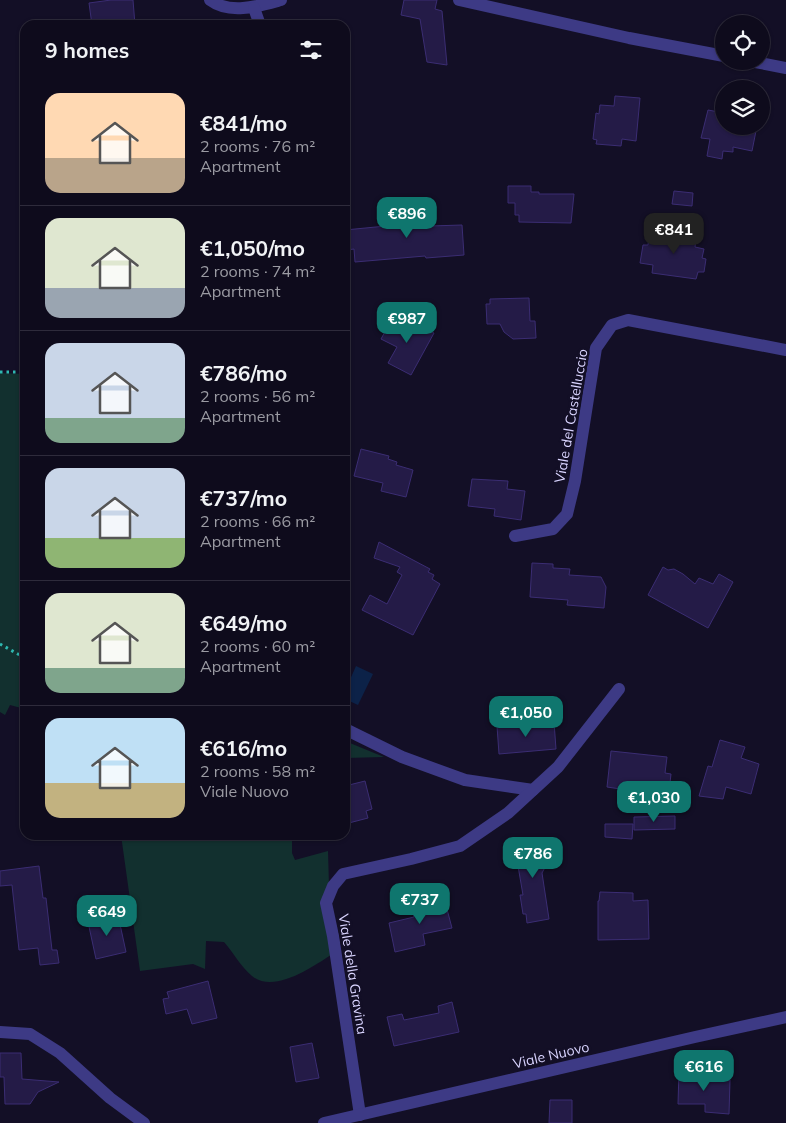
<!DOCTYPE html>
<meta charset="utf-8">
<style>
body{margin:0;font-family:Mulish,sans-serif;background:#171425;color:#f1f3f6;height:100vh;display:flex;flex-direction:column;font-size:19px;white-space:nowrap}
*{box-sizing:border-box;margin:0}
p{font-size:16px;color:#9b9ba3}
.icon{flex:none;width:28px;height:28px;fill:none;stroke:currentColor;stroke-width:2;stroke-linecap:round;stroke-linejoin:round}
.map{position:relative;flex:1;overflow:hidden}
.drawer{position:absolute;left:20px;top:20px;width:330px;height:820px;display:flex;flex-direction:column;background:#0e0b1c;border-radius:15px;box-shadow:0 1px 4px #0004,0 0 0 1px #2e2b3b}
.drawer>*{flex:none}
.tools{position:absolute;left:715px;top:15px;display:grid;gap:10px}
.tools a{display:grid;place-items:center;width:55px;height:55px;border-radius:50%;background:#0e0b1c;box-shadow:0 1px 4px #0004,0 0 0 1px #2e2b3b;font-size:25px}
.price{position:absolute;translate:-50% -42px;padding:0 11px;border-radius:10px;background:#0f766e;color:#fff;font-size:16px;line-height:32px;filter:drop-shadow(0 1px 2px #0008)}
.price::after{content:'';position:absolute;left:50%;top:30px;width:15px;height:11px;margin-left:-8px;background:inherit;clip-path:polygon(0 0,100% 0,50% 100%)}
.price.active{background:#222;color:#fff}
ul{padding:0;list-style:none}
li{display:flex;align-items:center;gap:15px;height:125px;padding:0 25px}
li+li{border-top:1px solid #2e2b3b}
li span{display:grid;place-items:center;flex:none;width:140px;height:100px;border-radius:15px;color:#555}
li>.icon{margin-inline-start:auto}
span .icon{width:60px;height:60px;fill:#fffc;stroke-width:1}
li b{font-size:21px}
h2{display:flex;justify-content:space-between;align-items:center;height:60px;padding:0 25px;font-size:21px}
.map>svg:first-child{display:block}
.green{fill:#12302f}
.water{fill:#0c2248}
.building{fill:#241b47;stroke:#3b2d73}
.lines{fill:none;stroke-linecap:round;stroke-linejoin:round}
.path{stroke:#2fb8b0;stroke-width:3;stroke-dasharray:2.5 4;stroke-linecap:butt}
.minor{stroke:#3d3a85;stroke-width:12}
.tertiary{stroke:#3d3a85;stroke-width:12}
.labels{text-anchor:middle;stroke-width:5;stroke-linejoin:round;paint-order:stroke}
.street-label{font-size:14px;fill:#d9d4ff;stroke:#130f26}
</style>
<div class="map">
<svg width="786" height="1123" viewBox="0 0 786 1123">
<rect width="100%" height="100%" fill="#130f26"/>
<!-- green -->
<g class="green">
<path d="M 0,373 L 25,374 L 25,709 L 10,705 L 5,715 L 0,712 Z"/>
<path d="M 345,741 L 384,757 L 345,758 Z"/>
<path d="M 121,835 L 292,835 L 292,853 L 295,860 L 328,851 L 331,955 C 312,967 274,994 252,976 C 241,967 233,952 224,942 L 206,941 L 205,969 L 193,964 L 140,971 Z"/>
</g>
<!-- water -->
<path class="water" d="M 356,666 L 373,674 L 358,705 L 345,699 L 345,691 Z"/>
<!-- building -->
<g class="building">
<path d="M 111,0 L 133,0 L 135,25 L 92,25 L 89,3 Z"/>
<path d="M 404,0 L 437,0 L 435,9 L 442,11 L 447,65 L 427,62 L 420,19 L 401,15 Z"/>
<path d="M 615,96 L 640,98 L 636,141 L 622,139 L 621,146 L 596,144 L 597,140 L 593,139 L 596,113 L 599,114 L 600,105 L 614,106 Z"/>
<path d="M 708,110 L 724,113 L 724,126 L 757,126 L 752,151 L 733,147 L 733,152 L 723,151 L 722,159 L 707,156 L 710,139 L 701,138 Z"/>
<path d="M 508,186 L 531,186 L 531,192 L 539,192 L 539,194 L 574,194 L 571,223 L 519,222 L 519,215 L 515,215 L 515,203 L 508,203 Z"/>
<path d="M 674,191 L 693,193 L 692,206 L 672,204 Z"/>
<path d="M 428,202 L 430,226 L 462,225 L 464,255 L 426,258 L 425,256 L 355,262 L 354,249 L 347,250 L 345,230 L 386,226 L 386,224 L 411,221 L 409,204 Z"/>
<path d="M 660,229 L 678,231 L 677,236 L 696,239 L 695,247 L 704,249 L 702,258 L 706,259 L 704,272 L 698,272 L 696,279 L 652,273 L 653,265 L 640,263 L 643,245 L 648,245 L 649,236 L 658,238 Z"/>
<path d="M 529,298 L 530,321 L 535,321 L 536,338 L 513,339 L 504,332 L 500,324 L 487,324 L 486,304 L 490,304 L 490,299 Z"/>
<path d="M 392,319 L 410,328 L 413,322 L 434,333 L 411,375 L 388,363 L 397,347 L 381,339 Z"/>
<path d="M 361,449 L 389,456 L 388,459 L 397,462 L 396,465 L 413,470 L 406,497 L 381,491 L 383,483 L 354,476 Z"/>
<path d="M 472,479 L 508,481 L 507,489 L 525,491 L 521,520 L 494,516 L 495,509 L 468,506 Z"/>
<path d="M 379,542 L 430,569 L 428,572 L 434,575 L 432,579 L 440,584 L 413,635 L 362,610 L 370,595 L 387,604 L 402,575 L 397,572 L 400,567 L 374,558 Z"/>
<path d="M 532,563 L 553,564 L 553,568 L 570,569 L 569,575 L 601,577 L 606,587 L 604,608 L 567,605 L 568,600 L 530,597 Z"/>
<path d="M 663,567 L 668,570 L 674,569 L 683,574 L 695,584 L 699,578 L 713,584 L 719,574 L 733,582 L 708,628 L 648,595 Z"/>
<path d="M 554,722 L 556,749 L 499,754 L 497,726 Z"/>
<path d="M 720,740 L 745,747 L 741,758 L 759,764 L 751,794 L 726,787 L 723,799 L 699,796 L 708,766 L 712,767 Z"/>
<path d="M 611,751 L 667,757 L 665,773 L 671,774 L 669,792 L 627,787 L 627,790 L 607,787 Z"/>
<path d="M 365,781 L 372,809 L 366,811 L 368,818 L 345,824 L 345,786 Z"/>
<path d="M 675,816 L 675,829 L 634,830 L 634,817 Z"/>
<path d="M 605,824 L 633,824 L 632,839 L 605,837 Z"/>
<path d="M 546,840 L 549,860 L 542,873 L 549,919 L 527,923 L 526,914 L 523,914 L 520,895 L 523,895 L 518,866 L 516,866 L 513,846 Z"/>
<path d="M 39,866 L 43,898 L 46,898 L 52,950 L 57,950 L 59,963 L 40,965 L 38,948 L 19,950 L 12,885 L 0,886 L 0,871 Z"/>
<path d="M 600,892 L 633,893 L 633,901 L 648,900 L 649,939 L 598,940 L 598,901 L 599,901 Z"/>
<path d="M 444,898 L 452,928 L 423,934 L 425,945 L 395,952 L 389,923 L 414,917 L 412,905 Z"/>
<path d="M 118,915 L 126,952 L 96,959 L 88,922 Z"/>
<path d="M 208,981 L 217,1018 L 192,1024 L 187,1009 L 166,1014 L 163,999 L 169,998 L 167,992 Z"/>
<path d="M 452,1002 L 459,1032 L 394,1046 L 387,1017 L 402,1014 L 404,1020 L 439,1013 L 438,1006 Z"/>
<path d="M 312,1043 L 319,1078 L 296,1082 L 290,1047 Z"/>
<path d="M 0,1053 L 21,1053 L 22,1079 L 59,1082 L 38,1092 L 30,1104 L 5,1104 L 4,1077 L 0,1077 Z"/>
<path d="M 679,1071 L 702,1071 L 702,1079 L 730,1080 L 729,1114 L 705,1112 L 705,1104 L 678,1104 Z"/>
<path d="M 550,1100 L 572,1100 L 572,1123 L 549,1123 Z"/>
</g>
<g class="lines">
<!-- path -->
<g class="path">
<path d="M 0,372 L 25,372"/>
<path d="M 0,644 L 25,658"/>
</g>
<!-- minor -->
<g class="minor">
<path d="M 210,0 C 230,15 259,6 281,0"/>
<path d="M 459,0 L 629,38 L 724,56"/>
<path d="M 254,8 L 260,25"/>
<path d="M 750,61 L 786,68"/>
<path d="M 515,536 L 553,529 L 567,514 L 575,481 L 596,348 L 612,325 L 628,320 L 786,350"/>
<path d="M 345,729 L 402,757 L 465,780 L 533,790"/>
<path d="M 360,1115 L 333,936 L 326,903 L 333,886 L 343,874 L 411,859 L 460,846 L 508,813 L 558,767 L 619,689"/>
<path d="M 324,1123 L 695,1037 L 786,1017"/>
</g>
<!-- tertiary -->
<path class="tertiary" d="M 0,1032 L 30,1034 L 60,1053 L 110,1098 L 144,1123"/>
</g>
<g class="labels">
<!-- street labels -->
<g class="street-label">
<text transform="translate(571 416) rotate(-80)" y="5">Viale del Castelluccio</text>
<text transform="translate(353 974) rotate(81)" y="5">Viale della Gravina</text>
<text transform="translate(551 1055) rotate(-13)" y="5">Viale Nuovo</text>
</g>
</g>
</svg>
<div class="tools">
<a><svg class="icon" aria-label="locate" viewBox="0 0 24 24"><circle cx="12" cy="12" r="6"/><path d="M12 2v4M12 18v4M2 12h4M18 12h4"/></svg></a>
<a><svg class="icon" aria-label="layers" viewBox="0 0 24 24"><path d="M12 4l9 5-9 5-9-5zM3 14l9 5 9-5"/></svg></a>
</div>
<b class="price" style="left:407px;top:239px">€896</b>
<b class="price active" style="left:674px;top:255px">€841</b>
<b class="price" style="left:407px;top:344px">€987</b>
<b class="price" style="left:526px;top:738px">€1,050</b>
<b class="price" style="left:654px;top:823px">€1,030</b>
<b class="price" style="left:533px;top:879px">€786</b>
<b class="price" style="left:420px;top:925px">€737</b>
<b class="price" style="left:107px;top:937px">€649</b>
<b class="price" style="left:704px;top:1092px">€616</b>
<section class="drawer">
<h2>9 homes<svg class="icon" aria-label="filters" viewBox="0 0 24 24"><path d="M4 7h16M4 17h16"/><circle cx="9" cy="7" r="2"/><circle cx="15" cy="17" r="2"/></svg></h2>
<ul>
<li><span style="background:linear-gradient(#ffd9b3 65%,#b9a48a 0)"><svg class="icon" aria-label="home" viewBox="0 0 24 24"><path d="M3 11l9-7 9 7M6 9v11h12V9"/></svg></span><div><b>€841/mo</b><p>2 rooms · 76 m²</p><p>Apartment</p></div></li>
<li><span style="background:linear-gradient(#dfe7d0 70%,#9aa5b1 0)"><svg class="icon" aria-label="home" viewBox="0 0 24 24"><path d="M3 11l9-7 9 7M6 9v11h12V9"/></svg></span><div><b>€1,050/mo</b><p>2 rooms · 74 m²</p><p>Apartment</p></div></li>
<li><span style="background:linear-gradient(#c9d6e8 75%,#7fa58c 0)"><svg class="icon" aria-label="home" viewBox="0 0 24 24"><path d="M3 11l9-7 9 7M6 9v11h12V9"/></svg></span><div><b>€786/mo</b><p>2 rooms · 56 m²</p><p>Apartment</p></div></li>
<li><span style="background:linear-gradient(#c9d6e8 70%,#8fb573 0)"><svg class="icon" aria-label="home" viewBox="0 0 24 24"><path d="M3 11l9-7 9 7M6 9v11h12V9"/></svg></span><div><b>€737/mo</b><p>2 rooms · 66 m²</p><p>Apartment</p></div></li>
<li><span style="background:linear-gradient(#dfe7d0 75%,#7fa58c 0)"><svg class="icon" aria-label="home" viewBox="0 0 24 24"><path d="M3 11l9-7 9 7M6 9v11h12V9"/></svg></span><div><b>€649/mo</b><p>2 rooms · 60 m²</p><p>Apartment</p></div></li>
<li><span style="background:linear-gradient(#bfe0f5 65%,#c2b280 0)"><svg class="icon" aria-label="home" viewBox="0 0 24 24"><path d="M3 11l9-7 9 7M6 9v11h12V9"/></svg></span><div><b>€616/mo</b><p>2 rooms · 58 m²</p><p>Viale Nuovo</p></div></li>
</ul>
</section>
</div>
